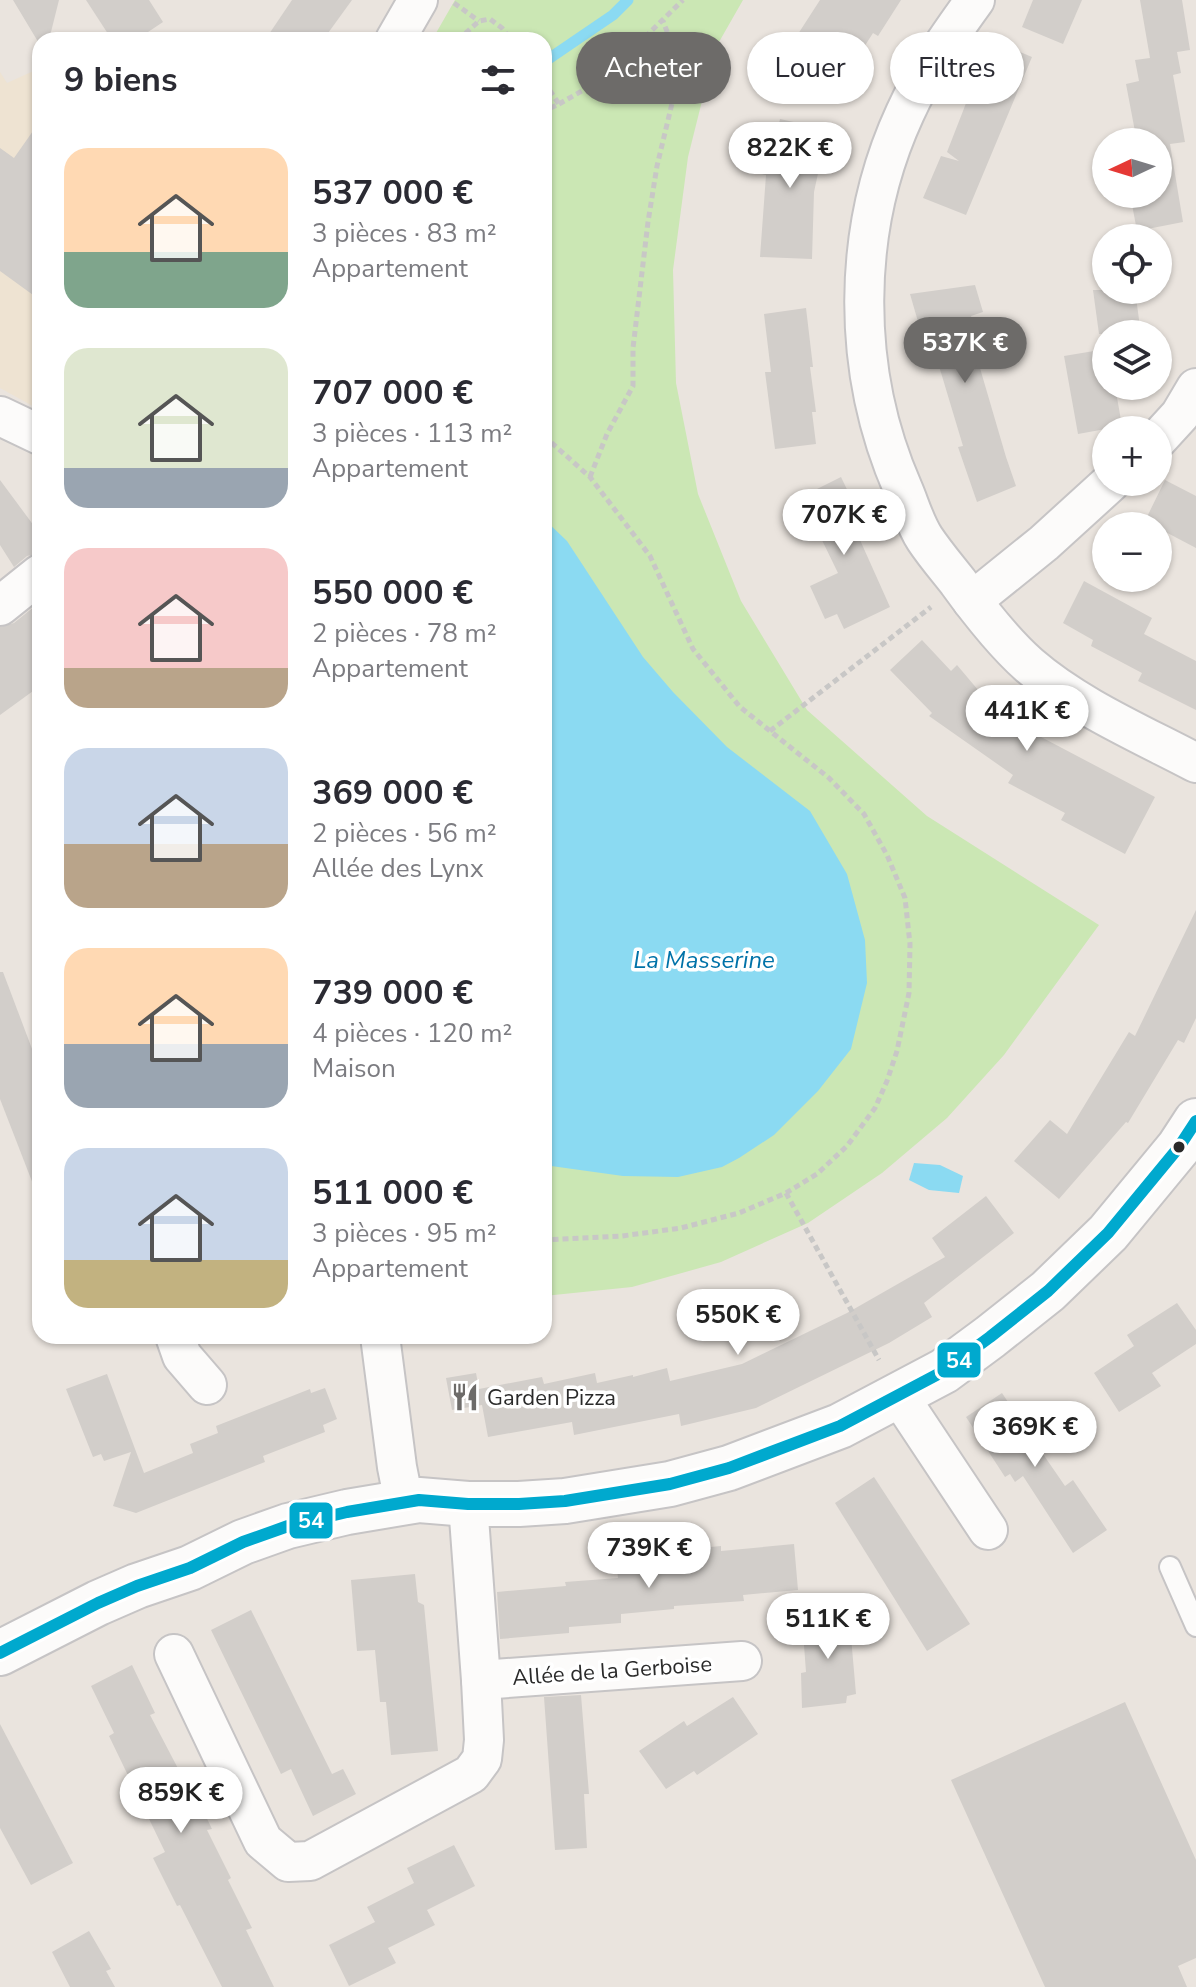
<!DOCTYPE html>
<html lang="fr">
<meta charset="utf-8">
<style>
body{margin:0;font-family:"Nunito Sans",sans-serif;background:#f7f7f7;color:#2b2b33;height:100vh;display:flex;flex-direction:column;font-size:30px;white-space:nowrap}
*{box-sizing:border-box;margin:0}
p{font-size:26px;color:#7c7c81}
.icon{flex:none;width:44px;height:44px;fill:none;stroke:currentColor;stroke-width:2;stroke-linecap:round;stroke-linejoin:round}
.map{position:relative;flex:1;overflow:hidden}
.panel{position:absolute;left:32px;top:32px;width:520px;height:1312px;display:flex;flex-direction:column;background:#fff;border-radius:24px;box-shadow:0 2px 6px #0004}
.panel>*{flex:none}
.banner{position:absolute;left:576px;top:32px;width:500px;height:72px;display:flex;gap:16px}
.needle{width:52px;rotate:266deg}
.fabs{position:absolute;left:1092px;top:128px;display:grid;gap:16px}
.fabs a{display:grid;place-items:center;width:80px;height:80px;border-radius:50%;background:#fff;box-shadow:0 2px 6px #0004;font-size:40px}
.price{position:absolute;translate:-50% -68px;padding:0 18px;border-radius:28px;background:#fff;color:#222;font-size:26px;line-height:52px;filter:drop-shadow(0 2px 4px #0008)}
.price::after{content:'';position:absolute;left:50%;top:48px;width:24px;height:18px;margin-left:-12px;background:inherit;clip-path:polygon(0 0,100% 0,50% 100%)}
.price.active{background:#6d6b69;color:#fff}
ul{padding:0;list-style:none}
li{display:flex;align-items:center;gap:24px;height:200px;padding:0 32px}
li span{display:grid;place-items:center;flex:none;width:224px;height:160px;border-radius:24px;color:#555}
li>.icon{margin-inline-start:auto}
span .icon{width:96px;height:96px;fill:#fffc;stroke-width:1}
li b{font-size:34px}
h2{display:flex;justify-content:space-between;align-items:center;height:96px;padding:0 32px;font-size:34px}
.chip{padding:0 28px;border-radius:36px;background:#fff;box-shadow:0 2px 6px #0004;font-size:28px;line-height:72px}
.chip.active{background:#6d6b69;color:#fff}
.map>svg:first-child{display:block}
.education{fill:#eee3d2}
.green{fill:#cbe7b4}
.water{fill:#8bdaf2}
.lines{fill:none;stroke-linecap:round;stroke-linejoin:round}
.stream{stroke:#8bdaf2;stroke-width:11}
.building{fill:#d2ceca}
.lane-casing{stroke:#c6c4c5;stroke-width:24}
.street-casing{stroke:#c6c4c5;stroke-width:42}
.secondary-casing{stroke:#c6c4c5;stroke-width:48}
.path{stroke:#c8c7c6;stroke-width:5;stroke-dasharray:6 4;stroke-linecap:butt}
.lane{stroke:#fcfbfa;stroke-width:20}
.street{stroke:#fcfbfa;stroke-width:38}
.secondary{stroke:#fcfbfa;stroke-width:44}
.bus-1-casing{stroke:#fff;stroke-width:18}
.bus-1{stroke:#00a9ce;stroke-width:12}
.bus-dot{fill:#2a2a2a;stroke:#fff;stroke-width:3}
.labels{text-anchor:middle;stroke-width:7;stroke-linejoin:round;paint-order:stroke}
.poi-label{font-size:22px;fill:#2a2a2a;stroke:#fff;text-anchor:start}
.street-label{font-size:22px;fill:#2a2a2a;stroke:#fff}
.water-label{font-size:24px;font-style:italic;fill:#0072a8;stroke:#fff}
.line-badge{stroke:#fff;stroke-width:3}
.badge-label{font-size:22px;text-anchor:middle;font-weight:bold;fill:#fff}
</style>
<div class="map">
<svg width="1196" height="1987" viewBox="0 0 1196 1987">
<rect width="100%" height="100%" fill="#eae4de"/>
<!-- education -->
<path class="education" d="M 40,68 L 40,410 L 0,388 L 0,72 L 7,83 Z"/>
<!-- green -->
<path class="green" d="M 455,0 L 743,0 L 715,49 L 688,157 L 673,270 L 676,383 L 698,494 L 741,601 L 807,710 L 927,816 L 1099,925 L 1004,1055 L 947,1118 L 882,1173 L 808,1223 L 721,1262 L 632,1287 L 544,1296 L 544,40 L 432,40 Z"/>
<!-- water -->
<g class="water">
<path d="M 544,519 L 567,541 L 643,657 L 673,692 L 727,747 L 810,811 L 847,874 L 865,940 L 867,983 L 851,1049 L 818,1091 L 774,1135 L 739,1158 L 722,1167 L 678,1177 L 623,1176 L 544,1165 Z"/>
<path d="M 914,1163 L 940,1165 L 963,1176 L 959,1193 L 929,1190 L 909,1180 Z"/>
</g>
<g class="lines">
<!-- stream -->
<path class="stream" d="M 544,62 L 613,15 L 628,0"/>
</g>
<!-- building -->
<g class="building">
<path d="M 13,0 L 59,0 L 49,40 L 40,40 L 40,45 Z"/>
<path d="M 86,0 L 149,0 L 163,22 L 136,40 L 112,40 Z"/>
<path d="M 292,0 L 352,0 L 323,40 L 265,40 Z"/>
<path d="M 820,0 L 901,0 L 878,36 L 873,33 L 841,83 L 789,48 Z"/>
<path d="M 1033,0 L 1082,0 L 1063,44 L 1022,27 Z"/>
<path d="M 1140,0 L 1182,0 L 1190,50 L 1177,52 L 1181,73 L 1173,75 L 1185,142 L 1170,144 L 1183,222 L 1137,231 L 1130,194 L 1158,194 L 1158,142 L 1137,142 L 1126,84 L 1139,81 L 1135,60 L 1150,58 Z"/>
<path d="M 1004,45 L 1032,57 L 966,215 L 923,198 L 941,156 L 959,161 L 947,152 L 963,111 L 986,50 L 999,56 Z"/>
<path d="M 780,119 L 825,129 L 825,141 L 814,192 L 812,259 L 760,257 L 766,175 L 756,173 L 763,139 L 775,142 Z"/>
<path d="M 40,121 L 40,300 L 0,271 L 0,148 L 14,158 Z"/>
<path d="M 975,285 L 983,312 L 971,316 L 976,332 L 970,334 L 1006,457 L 1016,486 L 977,502 L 958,447 L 963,446 L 939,366 L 937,366 L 926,330 L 921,332 L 910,294 Z"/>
<path d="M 1093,290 L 1135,290 L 1141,334 L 1099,334 Z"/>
<path d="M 806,308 L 813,367 L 810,367 L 816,412 L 812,412 L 816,444 L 775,449 L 765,372 L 771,372 L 764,314 Z"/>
<path d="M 1106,349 L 1106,386 L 1115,386 L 1122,426 L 1078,434 L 1064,356 Z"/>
<path d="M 841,477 L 869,535 L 860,540 L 890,607 L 844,629 L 837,614 L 825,619 L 810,586 L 838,573 L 801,497 Z"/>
<path d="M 0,480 L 40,534 L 40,553 L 27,556 L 14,567 L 0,545 Z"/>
<path d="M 1165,480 L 1196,496 L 1196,548 L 1158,528 L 1158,526 L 1154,526 L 1145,521 Z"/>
<path d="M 1084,581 L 1152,618 L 1144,634 L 1196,661 L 1196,710 L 1138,681 L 1142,673 L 1091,646 L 1093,640 L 1063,623 Z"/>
<path d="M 40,602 L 40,686 L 0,715 L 0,627 L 14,623 Z"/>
<path d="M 922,640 L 951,671 L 957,665 L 984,697 L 983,698 L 1024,728 L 1155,797 L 1125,854 L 1061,820 L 1065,813 L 1008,783 L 1013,775 L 929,716 L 932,713 L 890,670 Z"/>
<path d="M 1196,910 L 1196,1018 L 1184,1043 L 1178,1040 L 1128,1123 L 1126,1122 L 1059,1199 L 1014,1161 L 1050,1120 L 1067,1134 L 1129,1032 L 1135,1036 Z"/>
<path d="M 0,972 L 3,972 L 40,1070 L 40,1196 L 38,1197 L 0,1099 Z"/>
<path d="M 986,1196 L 1014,1233 L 924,1303 L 932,1317 L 889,1343 L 756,1408 L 681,1426 L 679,1414 L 574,1435 L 572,1422 L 488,1437 L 482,1405 L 452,1410 L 446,1378 L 476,1373 L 479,1389 L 542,1377 L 544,1384 L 595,1373 L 597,1383 L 633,1375 L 633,1377 L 667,1368 L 670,1381 L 742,1364 L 847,1313 L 945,1257 L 932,1238 Z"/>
<path d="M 1177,1303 L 1196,1330 L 1196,1344 L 1152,1373 L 1161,1386 L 1119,1412 L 1094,1373 L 1134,1346 L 1127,1335 Z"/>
<path d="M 107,1374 L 144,1473 L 193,1453 L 190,1444 L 218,1433 L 216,1426 L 310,1389 L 311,1393 L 325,1388 L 337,1419 L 323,1425 L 325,1432 L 263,1456 L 265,1462 L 136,1513 L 113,1506 L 131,1452 L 104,1461 L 101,1454 L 93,1457 L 66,1389 Z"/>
<path d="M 1002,1393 L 1018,1417 L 1029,1410 L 1045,1434 L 1034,1441 L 1065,1486 L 1073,1480 L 1107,1530 L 1073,1553 L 1023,1476 L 1015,1482 L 1010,1474 L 1005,1477 L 966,1417 Z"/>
<path d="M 874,1477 L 970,1624 L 927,1651 L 835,1503 Z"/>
<path d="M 794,1544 L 798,1590 L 743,1595 L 744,1601 L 674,1606 L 674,1609 L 621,1614 L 621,1623 L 569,1627 L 569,1633 L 500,1639 L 497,1592 L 566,1586 L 565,1582 L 618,1578 L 617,1569 L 670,1564 L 669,1551 L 721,1546 L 721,1551 Z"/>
<path d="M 415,1574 L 418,1602 L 424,1605 L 438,1751 L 391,1755 L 386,1702 L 380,1702 L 375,1650 L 357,1651 L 351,1580 Z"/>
<path d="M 251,1610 L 332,1774 L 343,1769 L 356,1794 L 313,1816 L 291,1769 L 281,1774 L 211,1630 Z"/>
<path d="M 849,1614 L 856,1694 L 847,1696 L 846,1703 L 802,1708 L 801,1673 L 806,1672 L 802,1618 Z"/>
<path d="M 132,1665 L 155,1713 L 150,1715 L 194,1799 L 197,1798 L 212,1829 L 207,1830 L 231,1878 L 228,1880 L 252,1928 L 246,1930 L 274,1987 L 222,1987 L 180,1905 L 177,1906 L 153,1858 L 165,1852 L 109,1736 L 114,1733 L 91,1686 Z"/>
<path d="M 581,1695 L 589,1794 L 584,1794 L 587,1848 L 555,1850 L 544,1697 Z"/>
<path d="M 733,1697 L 758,1734 L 697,1775 L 694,1771 L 666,1789 L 639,1751 L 684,1721 L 687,1726 Z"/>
<path d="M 1125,1702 L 1196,1860 L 1196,1958 L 1178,1966 L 1187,1987 L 1045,1987 L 951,1780 Z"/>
<path d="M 0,1724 L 73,1863 L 31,1885 L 0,1828 Z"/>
<path d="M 454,1845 L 475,1886 L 427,1910 L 435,1925 L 388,1948 L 396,1963 L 349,1986 L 329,1945 L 375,1922 L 367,1907 L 414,1883 L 407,1868 Z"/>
<path d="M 89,1931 L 111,1969 L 106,1971 L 115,1987 L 70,1987 L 52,1952 Z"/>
</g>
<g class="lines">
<defs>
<path id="lane" d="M 1170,1567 L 1196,1626"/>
<g id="street">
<path d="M 975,0 C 949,36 924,71 905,113 C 851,230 851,371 903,489 C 910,505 915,524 925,539 C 935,554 947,568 958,582 C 979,611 1002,641 1029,665 C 1076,706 1141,734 1196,763"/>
<path d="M 395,40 L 418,0"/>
<path d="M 0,416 L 40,435"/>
<path d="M 1158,439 L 1180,415 L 1196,388"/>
<path d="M 972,601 L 1044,543 L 1111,482"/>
<path d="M 0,606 L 40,574"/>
<path d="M 175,1336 L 182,1356 L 207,1385"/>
<path d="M 380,1336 L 397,1467 L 404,1502"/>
<path d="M 899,1396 L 988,1530"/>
<path d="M 174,1654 L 263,1841 L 288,1862 L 310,1861 L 471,1774 L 482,1759 L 484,1740 L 481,1680 L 468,1504"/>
<path d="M 481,1680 L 742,1661"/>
</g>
<path id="secondary" d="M 0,1653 L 98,1603 L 137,1586 L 190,1568 L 243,1542 L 288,1526 L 347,1512 L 419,1500 L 468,1504 L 519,1504 L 565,1501 L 670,1484 L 729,1468 L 840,1426 L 944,1371 L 990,1337 L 1048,1291 L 1108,1233 L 1179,1147 L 1196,1121"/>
</defs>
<!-- lane casing -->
<use href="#lane" class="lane-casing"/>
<!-- street casing -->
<use href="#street" class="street-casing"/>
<!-- secondary casing -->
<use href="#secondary" class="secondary-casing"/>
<!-- path -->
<g class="path">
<path d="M 454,3 L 479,21"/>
<path d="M 458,40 L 479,21 L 490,19 L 502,28 L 511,40"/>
<path d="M 544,82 L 559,104 L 544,111"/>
<path d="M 559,104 L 601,80 L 683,0"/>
<path d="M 544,436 L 590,477 L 650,556 L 693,649 L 740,707 L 829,778 L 864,814 L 887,855 L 905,898 L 910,944 L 909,993 L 897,1051 L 887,1081 L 875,1108 L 847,1146 L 817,1174 L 786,1193 L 739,1213 L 681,1228 L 622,1236 L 544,1240"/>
<path d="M 590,477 L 607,434 L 633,386 L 633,348 L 648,222 L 657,166 L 675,91 L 676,55 L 663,21"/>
<path d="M 770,731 L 931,607"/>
<path d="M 786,1193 L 879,1360"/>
</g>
<!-- lane -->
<use href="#lane" class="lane"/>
<!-- street -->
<use href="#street" class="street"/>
<!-- secondary -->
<use href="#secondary" class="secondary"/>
<defs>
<path id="bus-1" d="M 0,1653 L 98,1603 L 137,1586 L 190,1568 L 243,1542 L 288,1526 L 347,1512 L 419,1500 L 468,1504 L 519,1504 L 565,1501 L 670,1484 L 729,1468 L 840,1426 L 944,1371 L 990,1337 L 1048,1291 L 1108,1233 L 1179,1147 L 1196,1121"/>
</defs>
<!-- bus-1 casing -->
<use href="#bus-1" class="bus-1-casing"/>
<!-- bus-1 -->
<use href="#bus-1" class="bus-1"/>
</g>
<!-- icons -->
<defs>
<symbol id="restaurant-bare" viewBox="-9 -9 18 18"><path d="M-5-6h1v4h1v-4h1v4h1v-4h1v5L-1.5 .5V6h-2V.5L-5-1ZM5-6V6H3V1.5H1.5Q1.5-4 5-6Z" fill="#6d6b69" stroke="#fff" stroke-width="2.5" paint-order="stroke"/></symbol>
</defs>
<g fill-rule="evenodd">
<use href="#restaurant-bare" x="445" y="1377" width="40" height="40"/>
</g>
<!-- markers -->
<circle class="bus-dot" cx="1179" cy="1147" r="7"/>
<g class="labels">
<!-- poi labels -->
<g class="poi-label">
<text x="487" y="1405">Garden Pizza</text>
</g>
<!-- street labels -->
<g class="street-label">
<text transform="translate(612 1670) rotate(-4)" y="8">Allée de la Gerboise</text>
</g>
<!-- water labels -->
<g class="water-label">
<text x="704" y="968">La Masserine</text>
</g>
</g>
<g class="line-badge">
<rect x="936" y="1341" width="46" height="38" rx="8" fill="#00a9ce"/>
<rect x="288" y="1501" width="46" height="39" rx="8" fill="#00a9ce"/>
</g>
<g class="badge-label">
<text x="959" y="1368">54</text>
<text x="311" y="1528">54</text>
</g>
</svg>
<div class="fabs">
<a><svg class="needle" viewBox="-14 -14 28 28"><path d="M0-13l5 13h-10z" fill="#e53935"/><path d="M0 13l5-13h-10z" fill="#7c7c81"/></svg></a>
<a><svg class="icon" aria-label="locate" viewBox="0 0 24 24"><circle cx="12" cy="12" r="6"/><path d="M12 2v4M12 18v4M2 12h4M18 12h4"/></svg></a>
<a><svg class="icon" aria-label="layers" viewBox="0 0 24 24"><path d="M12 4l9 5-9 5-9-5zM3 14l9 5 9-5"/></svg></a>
<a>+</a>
<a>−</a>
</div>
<b class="price" style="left:790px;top:190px">822K €</b>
<b class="price active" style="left:965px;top:385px">537K €</b>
<b class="price" style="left:844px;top:557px">707K €</b>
<b class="price" style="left:1027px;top:753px">441K €</b>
<b class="price" style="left:738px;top:1357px">550K €</b>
<b class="price" style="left:1035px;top:1469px">369K €</b>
<b class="price" style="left:649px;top:1590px">739K €</b>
<b class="price" style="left:828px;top:1661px">511K €</b>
<b class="price" style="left:181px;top:1835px">859K €</b>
<div class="banner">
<a class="chip active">Acheter</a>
<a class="chip">Louer</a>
<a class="chip">Filtres</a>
</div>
<section class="panel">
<h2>9 biens<svg class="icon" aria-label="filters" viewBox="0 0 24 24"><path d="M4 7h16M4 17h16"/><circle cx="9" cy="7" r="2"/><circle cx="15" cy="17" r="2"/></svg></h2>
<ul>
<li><span style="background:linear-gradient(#ffd9b3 65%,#7fa58c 0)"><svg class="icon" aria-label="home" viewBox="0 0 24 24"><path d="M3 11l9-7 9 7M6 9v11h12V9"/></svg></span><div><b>537 000 €</b><p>3 pièces · 83 m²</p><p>Appartement</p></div></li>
<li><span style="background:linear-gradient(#dfe7d0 75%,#9aa5b1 0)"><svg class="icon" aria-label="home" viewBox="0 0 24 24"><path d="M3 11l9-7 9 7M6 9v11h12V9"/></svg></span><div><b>707 000 €</b><p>3 pièces · 113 m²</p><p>Appartement</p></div></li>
<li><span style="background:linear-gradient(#f6c9c9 75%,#b9a48a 0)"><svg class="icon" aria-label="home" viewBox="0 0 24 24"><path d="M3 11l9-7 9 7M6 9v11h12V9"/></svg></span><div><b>550 000 €</b><p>2 pièces · 78 m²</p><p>Appartement</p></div></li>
<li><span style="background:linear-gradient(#c9d6e8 60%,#b9a48a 0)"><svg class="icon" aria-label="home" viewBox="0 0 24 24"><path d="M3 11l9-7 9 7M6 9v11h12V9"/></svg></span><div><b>369 000 €</b><p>2 pièces · 56 m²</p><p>Allée des Lynx</p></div></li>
<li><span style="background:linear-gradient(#ffd9b3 60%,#9aa5b1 0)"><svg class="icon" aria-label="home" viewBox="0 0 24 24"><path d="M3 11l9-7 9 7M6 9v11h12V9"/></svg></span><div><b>739 000 €</b><p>4 pièces · 120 m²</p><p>Maison</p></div></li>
<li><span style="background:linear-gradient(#c9d6e8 70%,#c2b280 0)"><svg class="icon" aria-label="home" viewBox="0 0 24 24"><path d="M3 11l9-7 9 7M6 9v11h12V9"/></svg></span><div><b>511 000 €</b><p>3 pièces · 95 m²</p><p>Appartement</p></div></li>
</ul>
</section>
</div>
